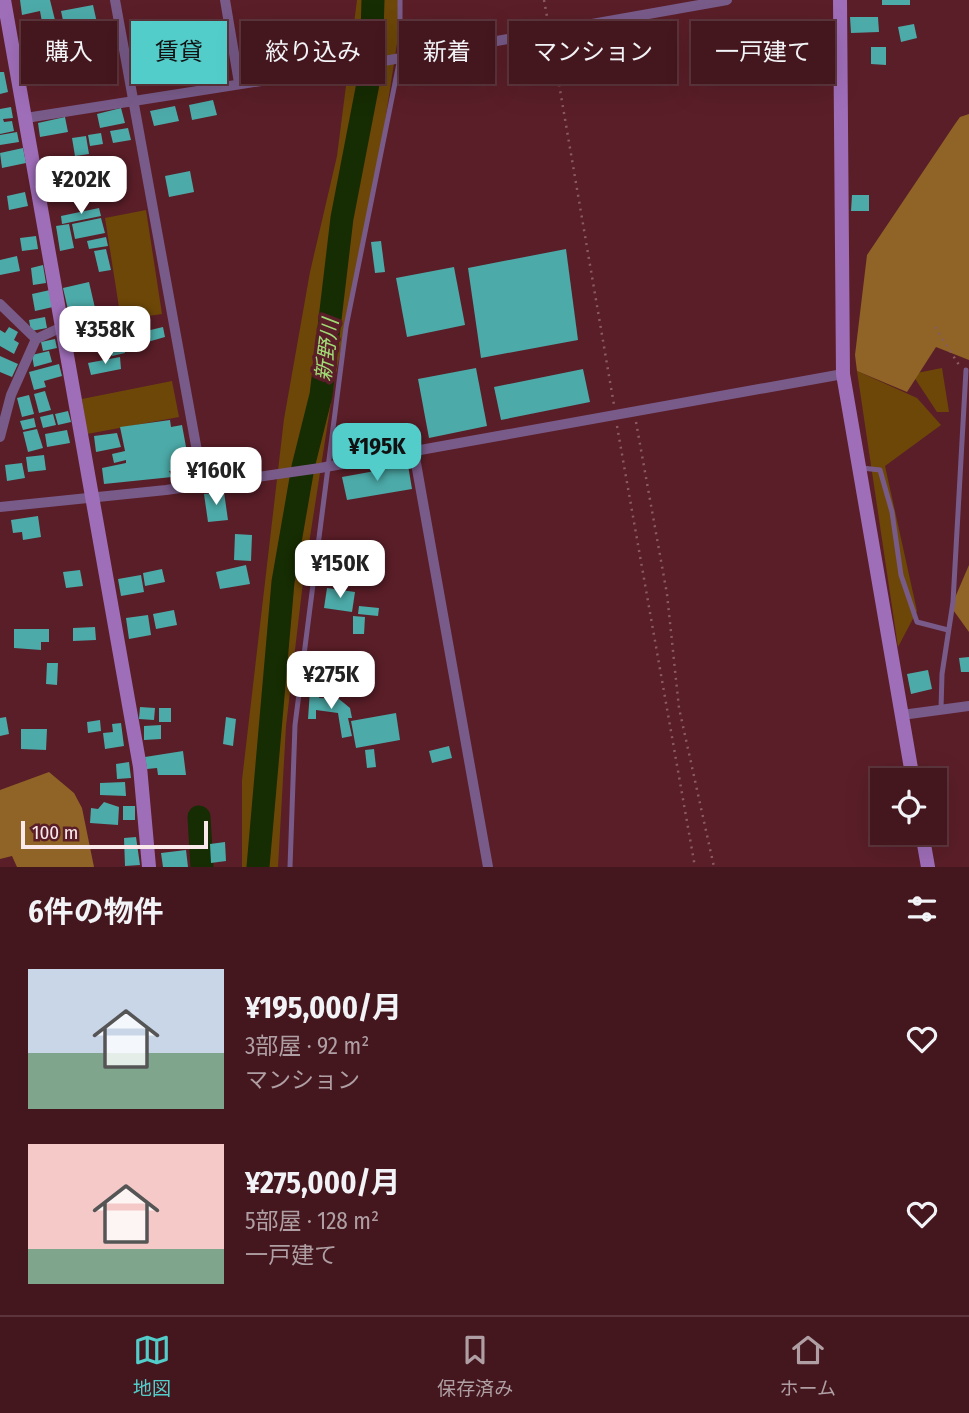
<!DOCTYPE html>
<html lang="ja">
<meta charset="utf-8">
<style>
body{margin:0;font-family:"Fira Sans Condensed","Noto Sans JP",sans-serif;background:#4b1f27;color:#f1f3f6;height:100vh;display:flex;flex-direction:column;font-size:26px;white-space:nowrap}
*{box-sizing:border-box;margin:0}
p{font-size:23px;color:#af9fa4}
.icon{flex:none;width:38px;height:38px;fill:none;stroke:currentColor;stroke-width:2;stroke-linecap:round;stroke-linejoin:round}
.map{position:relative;height:867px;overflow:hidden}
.panel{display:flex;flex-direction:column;background:#44161e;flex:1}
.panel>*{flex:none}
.banner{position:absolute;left:21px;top:21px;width:928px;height:63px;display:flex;gap:14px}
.fabs{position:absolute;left:870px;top:768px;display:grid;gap:14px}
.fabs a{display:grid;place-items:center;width:77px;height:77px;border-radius:0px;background:#44161e;box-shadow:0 7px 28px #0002,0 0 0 2px #5c353c;font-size:35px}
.scale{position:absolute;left:21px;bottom:18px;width:187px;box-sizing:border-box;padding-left:7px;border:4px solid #fae9ea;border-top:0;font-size:19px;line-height:24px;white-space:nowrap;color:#fae9ea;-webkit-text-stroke:5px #5a1e28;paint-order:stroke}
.price{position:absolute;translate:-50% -60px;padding:0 16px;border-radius:14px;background:#fff;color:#222;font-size:23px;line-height:46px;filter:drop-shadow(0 2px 4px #0008)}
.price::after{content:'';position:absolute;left:50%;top:42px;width:21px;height:16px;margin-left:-10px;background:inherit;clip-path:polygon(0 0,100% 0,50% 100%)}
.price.active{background:#53cdca;color:#111}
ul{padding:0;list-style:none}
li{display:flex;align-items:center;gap:21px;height:175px;padding:0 28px}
li span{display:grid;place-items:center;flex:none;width:196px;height:140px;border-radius:0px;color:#555}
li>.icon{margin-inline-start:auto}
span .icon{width:84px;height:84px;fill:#fffc;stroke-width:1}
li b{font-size:30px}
h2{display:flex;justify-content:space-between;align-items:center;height:84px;padding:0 28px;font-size:30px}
.tag{padding:0 24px;border-radius:0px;background:#44161e;box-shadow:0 7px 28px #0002,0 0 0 2px #5c353c;font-size:24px;line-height:63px}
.tag.active{background:#53cdca;color:#111}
.tab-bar{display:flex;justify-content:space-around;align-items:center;height:98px;border-top:2px solid #5c353c;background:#44161e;font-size:19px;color:#af9fa4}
.tab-bar a{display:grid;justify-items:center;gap:4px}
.tab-bar .active{color:#53cdca}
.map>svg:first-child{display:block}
.green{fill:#6d4708}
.forest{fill:#8f6426}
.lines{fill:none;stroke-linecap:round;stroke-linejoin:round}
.river{stroke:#162c02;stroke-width:23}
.building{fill:#4caaa8}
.path{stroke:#8a5b63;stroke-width:2.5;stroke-dasharray:2 5;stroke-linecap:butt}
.lane{stroke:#795b8a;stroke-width:5}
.street{stroke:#795b8a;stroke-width:10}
.secondary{stroke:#9f6eb9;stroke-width:14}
.labels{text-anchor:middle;stroke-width:7;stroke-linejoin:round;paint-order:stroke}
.water-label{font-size:21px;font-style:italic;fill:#a0dc74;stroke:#5a1e28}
</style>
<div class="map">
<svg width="969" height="867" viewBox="0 0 969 867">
<rect width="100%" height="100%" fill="#5a1e28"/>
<!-- green -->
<g class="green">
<path d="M 357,0 L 400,0 L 400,24 L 375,187 L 334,383 L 303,582 L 286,726 L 278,867 L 242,867 L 242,780 L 284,419 L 310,272 L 337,156 Z"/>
<path d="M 146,210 L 162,314 L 121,320 L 105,218 Z"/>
<path d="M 942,368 L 949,412 L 937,412 L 912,374 Z"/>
<path d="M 857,371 L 917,398 L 941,425 L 885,466 L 917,611 L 898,647 Z"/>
<path d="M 172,381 L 179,417 L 87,434 L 82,399 Z"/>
</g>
<!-- forest -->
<g class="forest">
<path d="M 969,114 L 969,360 L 936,347 L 907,392 L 857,371 L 855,355 L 867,255 L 955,124 L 960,117 Z"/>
<path d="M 969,565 L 969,632 L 951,607 Z"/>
<path d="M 49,772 L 74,793 L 82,808 L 94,867 L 17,867 L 12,856 L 0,859 L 0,790 Z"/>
</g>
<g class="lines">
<!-- river -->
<g class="river">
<path d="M 199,817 L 202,867"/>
<path d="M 258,867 L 283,582 L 303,467 L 321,395 L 342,218 L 371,68 L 373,0"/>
</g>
</g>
<!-- building -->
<g class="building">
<path d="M 20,0 L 50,0 L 55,20 L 42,22 L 40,11 L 22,15 Z"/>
<rect x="882" y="0" width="28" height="5"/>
<path d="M 93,5 L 97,23 L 65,30 L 61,11 Z"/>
<path d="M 850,17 L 878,17 L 879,32 L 851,33 Z"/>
<path d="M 914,24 L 917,38 L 901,42 L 898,27 Z"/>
<path d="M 111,32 L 115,49 L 104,51 L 100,34 Z"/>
<path d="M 97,35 L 100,50 L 81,53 L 78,38 Z"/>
<path d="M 73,39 L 75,51 L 58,53 L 56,41 Z"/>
<path d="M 53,47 L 60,68 L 29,77 L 22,54 Z"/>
<path d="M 871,47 L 886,47 L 886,65 L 871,64 Z"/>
<path d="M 109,68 L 111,81 L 90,85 L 87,72 Z"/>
<path d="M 0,72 L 4,72 L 8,92 L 0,94 Z"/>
<path d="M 213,100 L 217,115 L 192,120 L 189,105 Z"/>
<path d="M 175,106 L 179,121 L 154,126 L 150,111 Z"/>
<path d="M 11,107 L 13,118 L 3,119 L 4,122 L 12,121 L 14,131 L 0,134 L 0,109 Z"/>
<path d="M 121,108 L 125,123 L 100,128 L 97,114 Z"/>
<path d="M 65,117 L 68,132 L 40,137 L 38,123 Z"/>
<path d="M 128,128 L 131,140 L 113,143 L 110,131 Z"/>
<path d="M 17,132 L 19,142 L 0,145 L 0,135 Z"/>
<path d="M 101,133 L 103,144 L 90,146 L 88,135 Z"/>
<path d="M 86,136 L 89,154 L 75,156 L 72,138 Z"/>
<path d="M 23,148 L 26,163 L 2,168 L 0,153 Z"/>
<path d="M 91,159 L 93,170 L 79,173 L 77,162 Z"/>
<path d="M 190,171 L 194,192 L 169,197 L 165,176 Z"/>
<path d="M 74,175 L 77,190 L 52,195 L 49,180 Z"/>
<path d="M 25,192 L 28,206 L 9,210 L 7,196 Z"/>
<path d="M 852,195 L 869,195 L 869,211 L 851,211 Z"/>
<path d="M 99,208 L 101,216 L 62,224 L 61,216 Z"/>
<path d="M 101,218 L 105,233 L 75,239 L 72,224 Z"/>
<path d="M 69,224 L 74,248 L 60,251 L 56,226 Z"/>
<path d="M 36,236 L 38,249 L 22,251 L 20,238 Z"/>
<path d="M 106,237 L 108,246 L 89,249 L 87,241 Z"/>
<path d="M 381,241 L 385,272 L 375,273 L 371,242 Z"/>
<path d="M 106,249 L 111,270 L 99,272 L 94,251 Z"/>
<path d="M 566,249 L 578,340 L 481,358 L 468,268 Z"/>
<path d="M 17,256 L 20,271 L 0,275 L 0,260 Z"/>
<path d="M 43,265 L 46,283 L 33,285 L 31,268 Z"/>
<path d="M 454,267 L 465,325 L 407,337 L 396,278 Z"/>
<path d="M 89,282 L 98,321 L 72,327 L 63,288 Z"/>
<path d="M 50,290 L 53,307 L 35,311 L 32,294 Z"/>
<path d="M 45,317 L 47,328 L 31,331 L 29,320 Z"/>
<path d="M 9,327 L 18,332 L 14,340 L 19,343 L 14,354 L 0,346 L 0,330 L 5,333 Z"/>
<path d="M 163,327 L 165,337 L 144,343 L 142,332 Z"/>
<path d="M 88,330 L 90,335 L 105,332 L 107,344 L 82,349 L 78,332 Z"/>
<path d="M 121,337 L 125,353 L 112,356 L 108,338 Z"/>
<path d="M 55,339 L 57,348 L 43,351 L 41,342 Z"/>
<path d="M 49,351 L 52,362 L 34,367 L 32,355 Z"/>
<path d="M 0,356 L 18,364 L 12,377 L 0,372 Z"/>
<path d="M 120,357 L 121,369 L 91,375 L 88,363 Z"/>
<path d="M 59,364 L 62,376 L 44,381 L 46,387 L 34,390 L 29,372 Z"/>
<path d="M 476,368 L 487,426 L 429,438 L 418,379 Z"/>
<path d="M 583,369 L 590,402 L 501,420 L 494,387 Z"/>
<path d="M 45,391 L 51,410 L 39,413 L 34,394 Z"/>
<path d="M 29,395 L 34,414 L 22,417 L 17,398 Z"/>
<path d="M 68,411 L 71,422 L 58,425 L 55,414 Z"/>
<path d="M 53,414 L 56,425 L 43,428 L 40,417 Z"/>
<path d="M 34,418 L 36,427 L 23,430 L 20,421 Z"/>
<path d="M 170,420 L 171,427 L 182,425 L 191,474 L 178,476 L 178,470 L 169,471 L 172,477 L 104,484 L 102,468 L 126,463 L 126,460 L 114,463 L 112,454 L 125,451 L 120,427 Z"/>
<path d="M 37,429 L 43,448 L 28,452 L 23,432 Z"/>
<path d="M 67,430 L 70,443 L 47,447 L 45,434 Z"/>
<path d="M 117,433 L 121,447 L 96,452 L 94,436 Z"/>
<path d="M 44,455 L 46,470 L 28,472 L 26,457 Z"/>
<path d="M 22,463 L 25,478 L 7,481 L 5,465 Z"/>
<path d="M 408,465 L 412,489 L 347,500 L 342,477 Z"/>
<path d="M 224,492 L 228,520 L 208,522 L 204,494 Z"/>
<path d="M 38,516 L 41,537 L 23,540 L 22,532 L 13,533 L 11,520 Z"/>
<path d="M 235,534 L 252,535 L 251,561 L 234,560 Z"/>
<path d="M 246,565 L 250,584 L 220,589 L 216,572 Z"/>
<path d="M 162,569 L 165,582 L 145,586 L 143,573 Z"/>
<path d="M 80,570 L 83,586 L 66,588 L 63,572 Z"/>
<path d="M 141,575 L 144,592 L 121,596 L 118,579 Z"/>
<path d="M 327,588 L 355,592 L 352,612 L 324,608 Z"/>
<path d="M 359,606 L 379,608 L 378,616 L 358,614 Z"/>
<path d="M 174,610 L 177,625 L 156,629 L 153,614 Z"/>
<path d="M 148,615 L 151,635 L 129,639 L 126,618 Z"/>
<path d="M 353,616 L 365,617 L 364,634 L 353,634 Z"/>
<path d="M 95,627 L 96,640 L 73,641 L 73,628 Z"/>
<path d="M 14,629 L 49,629 L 49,642 L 41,642 L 41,650 L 14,648 Z"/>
<path d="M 969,657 L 969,672 L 961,672 L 959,658 Z"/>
<path d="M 47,663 L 58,663 L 57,685 L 46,684 Z"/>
<path d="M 928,670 L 932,689 L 911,694 L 907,674 Z"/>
<path d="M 310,690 L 320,690 L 319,698 L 339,699 L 350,708 L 352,718 L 348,718 L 352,736 L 342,738 L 338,713 L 316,710 L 316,719 L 308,719 Z"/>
<path d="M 140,707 L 155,708 L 154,720 L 139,719 Z"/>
<rect x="159" y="708" width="12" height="14"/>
<path d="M 396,713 L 400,740 L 356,748 L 351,721 Z"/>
<path d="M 6,717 L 9,734 L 0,736 L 0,718 Z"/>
<path d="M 226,717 L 236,719 L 233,746 L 223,744 Z"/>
<path d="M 100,720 L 101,731 L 88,733 L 87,722 Z"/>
<path d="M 121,723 L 124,746 L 105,749 L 103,733 L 113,732 L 112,724 Z"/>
<path d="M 161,725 L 161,739 L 144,740 L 144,726 Z"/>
<path d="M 21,729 L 47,729 L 46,750 L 21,749 Z"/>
<path d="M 449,746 L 452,758 L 432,763 L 429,751 Z"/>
<path d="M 374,749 L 376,767 L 367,768 L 365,750 Z"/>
<path d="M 183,751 L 186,775 L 158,775 L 157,768 L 147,769 L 145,757 Z"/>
<path d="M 129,762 L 131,778 L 117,779 L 116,764 Z"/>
<path d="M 125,782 L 126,796 L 100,795 L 100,783 Z"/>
<path d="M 104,802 L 119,807 L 118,825 L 90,823 L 91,808 L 98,809 Z"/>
<rect x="123" y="806" width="12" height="14"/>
<path d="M 136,837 L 140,865 L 125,866 L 124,838 Z"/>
<path d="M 225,842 L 226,861 L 211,863 L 210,844 Z"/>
<path d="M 186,850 L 188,867 L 163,867 L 161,853 Z"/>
</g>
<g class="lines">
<!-- path -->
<g class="path">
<path d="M 544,0 L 548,22"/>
<path d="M 552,43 L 614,405"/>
<path d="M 935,327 L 959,365"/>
<path d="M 636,422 L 667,594 L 679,708 L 714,867"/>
<path d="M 617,426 L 695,867"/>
</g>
<!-- lane -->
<g class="lane">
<path d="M 862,468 L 880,470 L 892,512 L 901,575 L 917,622 L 948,630"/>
<path d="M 941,709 L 942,674 L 953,602 L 966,370"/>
<path d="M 290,867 L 295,725 L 346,327 L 400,58 L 400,0"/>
</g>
<!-- street -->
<g class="street">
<path d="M 115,0 L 203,484"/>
<path d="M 225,0 L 239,83"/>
<path d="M 26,118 L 350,67 L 727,0"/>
<path d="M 0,304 L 36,339 L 11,395 L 0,437"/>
<path d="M 36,339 L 62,327"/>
<path d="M 414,452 L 488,867"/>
<path d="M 0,507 L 166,490 L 320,468 L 843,374"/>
<path d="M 902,715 L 969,706"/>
</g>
<!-- secondary -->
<g class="secondary">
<path d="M 4,0 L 140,767 L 149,867"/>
<path d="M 840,0 L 843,374 L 913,780"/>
<path d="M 922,833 L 928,867"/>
</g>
</g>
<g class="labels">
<!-- water labels -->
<g class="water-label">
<text transform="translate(327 350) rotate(-83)" y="7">新野川</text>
</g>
</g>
</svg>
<div class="fabs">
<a><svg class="icon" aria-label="locate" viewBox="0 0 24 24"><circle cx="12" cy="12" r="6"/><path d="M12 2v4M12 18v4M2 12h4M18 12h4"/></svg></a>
</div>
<div class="scale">100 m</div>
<b class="price" style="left:81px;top:216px">¥202K</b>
<b class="price" style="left:105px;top:366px">¥358K</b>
<b class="price active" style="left:377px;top:483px">¥195K</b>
<b class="price" style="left:216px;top:507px">¥160K</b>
<b class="price" style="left:340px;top:600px">¥150K</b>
<b class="price" style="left:331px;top:711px">¥275K</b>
<div class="banner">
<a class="tag">購入</a>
<a class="tag active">賃貸</a>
<a class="tag">絞り込み</a>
<a class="tag">新着</a>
<a class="tag">マンション</a>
<a class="tag">一戸建て</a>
</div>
</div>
<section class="panel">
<h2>6件の物件<svg class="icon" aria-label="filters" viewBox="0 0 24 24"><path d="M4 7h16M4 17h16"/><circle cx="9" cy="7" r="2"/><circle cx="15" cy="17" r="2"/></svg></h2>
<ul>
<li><span style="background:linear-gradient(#c9d6e8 60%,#7fa58c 0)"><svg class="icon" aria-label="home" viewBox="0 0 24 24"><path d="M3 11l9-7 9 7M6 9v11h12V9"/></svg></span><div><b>¥195,000/月</b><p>3部屋 · 92 m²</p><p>マンション</p></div><svg class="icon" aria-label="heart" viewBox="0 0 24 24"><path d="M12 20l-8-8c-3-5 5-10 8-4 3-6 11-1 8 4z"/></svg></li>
<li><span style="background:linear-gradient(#f6c9c9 75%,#7fa58c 0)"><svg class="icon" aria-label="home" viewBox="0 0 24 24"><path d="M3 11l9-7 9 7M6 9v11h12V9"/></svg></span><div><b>¥275,000/月</b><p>5部屋 · 128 m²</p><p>一戸建て</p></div><svg class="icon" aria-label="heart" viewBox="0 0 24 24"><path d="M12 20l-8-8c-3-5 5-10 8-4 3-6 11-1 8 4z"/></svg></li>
</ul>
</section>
<nav class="tab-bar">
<a class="active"><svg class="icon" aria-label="map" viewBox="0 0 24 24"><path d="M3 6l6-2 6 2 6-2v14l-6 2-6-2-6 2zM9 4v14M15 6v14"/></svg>地図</a>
<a><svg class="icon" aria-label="saved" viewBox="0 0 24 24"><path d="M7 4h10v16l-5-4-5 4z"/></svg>保存済み</a>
<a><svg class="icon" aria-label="home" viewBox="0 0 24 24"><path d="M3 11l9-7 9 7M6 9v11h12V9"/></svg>ホーム</a>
</nav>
